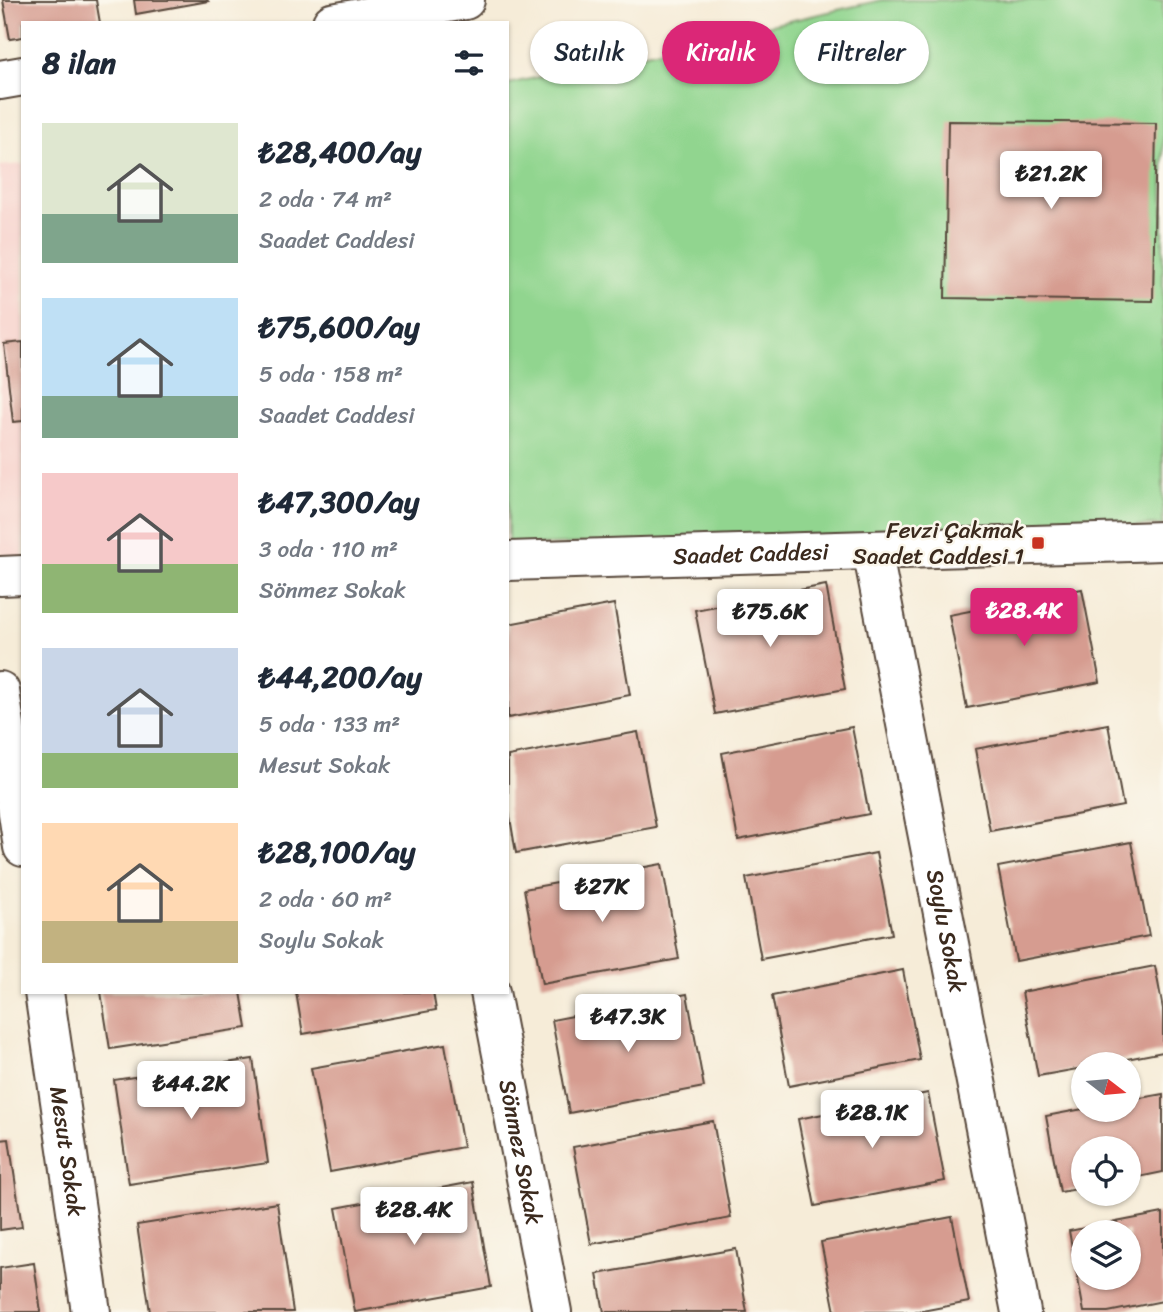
<!DOCTYPE html>
<html lang="tr">
<meta charset="utf-8">
<style>
body{margin:0;font-family:Sriracha,sans-serif;background:#f2f2f3;color:#1f2937;height:100vh;display:flex;flex-direction:column;font-size:26px;white-space:nowrap}
*{box-sizing:border-box;margin:0}
p{font-size:23px;color:#747a83}
.icon{flex:none;width:38px;height:38px;fill:none;stroke:currentColor;stroke-width:2;stroke-linecap:round;stroke-linejoin:round}
.map{position:relative;flex:1;overflow:hidden}
.sheet{position:absolute;left:21px;top:21px;width:488px;height:973px;display:flex;flex-direction:column;background:#fff;border-radius:0px;box-shadow:0 2px 5px #0004}
.sheet>*{flex:none}
.guide{position:absolute;left:530px;top:21px;width:527px;height:63px;display:flex;gap:14px}
.needle{width:46px;rotate:106deg}
.buttons{position:absolute;left:1071px;top:1052px;display:grid;gap:14px}
.buttons a{display:grid;place-items:center;width:70px;height:70px;border-radius:50%;background:#fff;box-shadow:0 2px 5px #0004;font-size:35px}
.price{position:absolute;translate:-50% -60px;padding:0 16px;border-radius:7px;background:#fff;color:#222;font-size:23px;line-height:46px;filter:drop-shadow(0 2px 4px #0008)}
.price::after{content:'';position:absolute;left:50%;top:42px;width:21px;height:16px;margin-left:-10px;background:inherit;clip-path:polygon(0 0,100% 0,50% 100%)}
.price.selected{background:#db2777;color:#fff}
ul{padding:0;list-style:none}
li{display:flex;align-items:center;gap:21px;height:175px;padding:0 21px}
li span{display:grid;place-items:center;flex:none;width:196px;height:140px;border-radius:0px;color:#555}
li>.icon{margin-inline-start:auto}
span .icon{width:84px;height:84px;fill:#fffc;stroke-width:1}
li b{font-size:30px}
h2{display:flex;justify-content:space-between;align-items:center;height:84px;padding:0 21px;font-size:30px}
.pill{padding:0 24px;border-radius:32px;background:#fff;box-shadow:0 2px 5px #0004;font-size:24px;line-height:63px}
.pill.selected{background:#db2777;color:#fff}
.map>svg:first-child{display:block}
.built{fill:#f7d0cb}
.green{fill:#91d58f;stroke:#668056;stroke-width:2}
.building{fill:#d69c90;fill-rule:evenodd}
.lines{fill:none;stroke-linecap:round;stroke-linejoin:round}
.street-casing{stroke:#57473a;stroke-width:42}
.secondary-casing{stroke:#57473a;stroke-width:42}
.street{stroke:#fff;stroke-width:38}
.secondary{stroke:#fff;stroke-width:38}
.poi-dot{fill:#c8321e;stroke:#fbf7ec;stroke-width:2.5}
.labels{text-anchor:middle;stroke-width:5;stroke-linejoin:round;paint-order:stroke}
.poi-label{font-size:23px;fill:#3b2a1e;stroke:#fbf7ec;text-anchor:end}
.street-label{font-size:23px;fill:#3b2a1e;stroke:#fbf7ec}
</style>
<div class="map">
<svg width="1163" height="1312" viewBox="0 0 1163 1312">
<rect width="100%" height="100%" fill="#fbf7ec"/>
<filter id="ink" filterUnits="userSpaceOnUse"><feTurbulence type="fractalNoise" baseFrequency=".0143" numOctaves="2"/><feDisplacementMap in="SourceGraphic" scale="14" xChannelSelector="R" yChannelSelector="G"/><feConvolveMatrix kernelMatrix="1 2 1 2 8 2 1 2 1" color-interpolation-filters="sRGB"/></filter>
<filter id="wash" filterUnits="userSpaceOnUse"><feTurbulence type="fractalNoise" baseFrequency=".00686" numOctaves="4" result="noise"/><feDisplacementMap in="SourceGraphic" scale="28" xChannelSelector="R" yChannelSelector="G"/><feGaussianBlur stdDeviation="1.57" result="paint"/><feColorMatrix in="noise" values="0 0 0 0 0 0 0 0 0 0 0 0 0 0 0 0 0 1.4 0 .05"/><feComposite in="paint" operator="in"/></filter>
<g filter="url(#wash)">
<rect width="100%" height="100%" fill="#f6ecd8"/>
<!-- built -->
<path class="built" d="M 23,164 L 23,573 L 0,575 L 0,166 Z"/>
<!-- green -->
<path class="green" d="M 882,0 L 1163,0 L 1163,525 L 508,546 L 508,84 Z"/>
<g id="blocks">
<!-- building -->
<g class="building">
<path d="M 3,0 L 96,0 L 100,23 L 23,23 L 23,37 L 10,39 Z"/>
<path d="M 134,0 L 207,0 L 208,1 L 136,14 Z"/>
<path d="M 948,121 L 1156,123 L 1153,301 L 945,298 Z"/>
<path d="M 23,342 L 23,421 L 13,422 L 4,344 Z"/>
<path d="M 826,585 L 845,689 L 715,714 L 695,610 Z"/>
<path d="M 1082,589 L 1100,682 L 967,708 L 949,615 Z"/>
<path d="M 614,604 L 630,695 L 508,718 L 508,624 Z"/>
<path d="M 1108,724 L 1123,806 L 990,831 L 975,749 Z"/>
<path d="M 852,727 L 869,814 L 738,840 L 722,753 Z"/>
<path d="M 638,732 L 656,827 L 516,853 L 508,806 L 508,756 Z"/>
<path d="M 1131,842 L 1149,936 L 1016,961 L 998,867 Z"/>
<path d="M 876,853 L 892,934 L 761,959 L 746,878 Z"/>
<path d="M 662,864 L 679,959 L 542,984 L 524,889 Z"/>
<path d="M 1155,966 L 1163,1009 L 1163,1052 L 1101,1064 L 1083,1064 L 1083,1068 L 1038,1076 L 1022,992 Z"/>
<path d="M 903,970 L 920,1060 L 789,1086 L 772,996 Z"/>
<path d="M 101,992 L 241,992 L 247,1028 L 110,1049 Z"/>
<path d="M 296,992 L 433,992 L 436,1010 L 303,1034 Z"/>
<path d="M 687,994 L 704,1087 L 569,1113 L 552,1020 Z"/>
<path d="M 445,1044 L 463,1147 L 330,1172 L 311,1068 Z"/>
<path d="M 253,1059 L 268,1163 L 129,1184 L 114,1080 Z"/>
<path d="M 928,1093 L 945,1181 L 815,1206 L 798,1119 Z"/>
<path d="M 1163,1094 L 1163,1172 L 1129,1179 L 1129,1148 L 1083,1148 L 1083,1188 L 1060,1192 L 1046,1116 L 1083,1109 L 1129,1110 L 1129,1100 Z"/>
<path d="M 713,1121 L 731,1218 L 591,1244 L 573,1147 Z"/>
<path d="M 9,1139 L 22,1227 L 0,1230 L 0,1140 Z"/>
<path d="M 473,1182 L 491,1287 L 355,1312 L 336,1208 Z"/>
<path d="M 277,1203 L 293,1312 L 150,1312 L 137,1225 Z"/>
<path d="M 1163,1213 L 1163,1301 L 1108,1312 L 1084,1312 L 1069,1231 ZM 1083,1232 L 1129,1232 L 1129,1278 L 1083,1278 Z"/>
<path d="M 952,1217 L 969,1302 L 917,1312 L 835,1312 L 821,1242 Z"/>
<path d="M 736,1249 L 747,1312 L 604,1312 L 597,1274 Z"/>
<path d="M 34,1263 L 41,1312 L 0,1312 L 0,1268 Z"/>
</g>
</g>
</g>
<g filter="url(#ink)">
<use href="#blocks" fill-opacity="0" stroke="#57473a" stroke-width="2"/>
<g class="lines">
<defs>
<g id="street">
<path d="M 332,23 L 465,0"/>
<path d="M 0,80 L 23,76"/>
<path id="s1" d="M 872,550 L 1021,1312"/>
<path d="M 0,691 L 23,847"/>
<path id="s2" d="M 44,992 L 91,1312"/>
<path id="s3" d="M 490,992 L 552,1312"/>
</g>
<g id="secondary">
<path id="s4" d="M 508,561 L 1163,541"/>
<path d="M 0,576 L 23,575"/>
</g>
</defs>
<!-- street casing -->
<use href="#street" class="street-casing"/>
<!-- secondary casing -->
<use href="#secondary" class="secondary-casing"/>
<!-- street -->
<use href="#street" class="street"/>
<!-- secondary -->
<use href="#secondary" class="secondary"/>
</g>
</g>
<!-- markers -->
<rect class="poi-dot" x="1031" y="536" width="14" height="14" rx="3.5"/>
<g class="labels">
<!-- poi labels -->
<g class="poi-label">
<text x="1024" y="538">Fevzi Çakmak<tspan x="1024" dy="26">Saadet Caddesi 1</tspan></text>
</g>
<!-- street labels -->
<g class="street-label">
<text dy="8" stroke="none"><textPath href="#s4" startOffset="243">Saadet Caddesi</textPath></text>
<text dy="8" stroke="none"><textPath href="#s1" startOffset="388">Soylu Sokak</textPath></text>
<text dy="8" stroke="none"><textPath href="#s2" startOffset="161">Mesut Sokak</textPath></text>
<text dy="8" stroke="none"><textPath href="#s3" startOffset="163">Sönmez Sokak</textPath></text>
</g>
</g>
</svg>
<div class="buttons">
<a><svg class="needle" viewBox="-14 -14 28 28"><path d="M0-13l5 13h-10z" fill="#e53935"/><path d="M0 13l5-13h-10z" fill="#747a83"/></svg></a>
<a><svg class="icon" aria-label="locate" viewBox="0 0 24 24"><circle cx="12" cy="12" r="6"/><path d="M12 2v4M12 18v4M2 12h4M18 12h4"/></svg></a>
<a><svg class="icon" aria-label="layers" viewBox="0 0 24 24"><path d="M12 4l9 5-9 5-9-5zM3 14l9 5 9-5"/></svg></a>
</div>
<b class="price" style="left:1051px;top:211px">₺21.2K</b>
<b class="price selected" style="left:1024px;top:648px">₺28.4K</b>
<b class="price" style="left:770px;top:649px">₺75.6K</b>
<b class="price" style="left:602px;top:924px">₺27K</b>
<b class="price" style="left:628px;top:1054px">₺47.3K</b>
<b class="price" style="left:191px;top:1121px">₺44.2K</b>
<b class="price" style="left:872px;top:1150px">₺28.1K</b>
<b class="price" style="left:414px;top:1247px">₺28.4K</b>
<div class="guide">
<a class="pill">Satılık</a>
<a class="pill selected">Kiralık</a>
<a class="pill">Filtreler</a>
</div>
<section class="sheet">
<h2>8 ilan<svg class="icon" aria-label="filters" viewBox="0 0 24 24"><path d="M4 7h16M4 17h16"/><circle cx="9" cy="7" r="2"/><circle cx="15" cy="17" r="2"/></svg></h2>
<ul>
<li><span style="background:linear-gradient(#dfe7d0 65%,#7fa58c 0)"><svg class="icon" aria-label="home" viewBox="0 0 24 24"><path d="M3 11l9-7 9 7M6 9v11h12V9"/></svg></span><div><b>₺28,400/ay</b><p>2 oda · 74 m²</p><p>Saadet Caddesi</p></div></li>
<li><span style="background:linear-gradient(#bfe0f5 70%,#7fa58c 0)"><svg class="icon" aria-label="home" viewBox="0 0 24 24"><path d="M3 11l9-7 9 7M6 9v11h12V9"/></svg></span><div><b>₺75,600/ay</b><p>5 oda · 158 m²</p><p>Saadet Caddesi</p></div></li>
<li><span style="background:linear-gradient(#f6c9c9 65%,#8fb573 0)"><svg class="icon" aria-label="home" viewBox="0 0 24 24"><path d="M3 11l9-7 9 7M6 9v11h12V9"/></svg></span><div><b>₺47,300/ay</b><p>3 oda · 110 m²</p><p>Sönmez Sokak</p></div></li>
<li><span style="background:linear-gradient(#c9d6e8 75%,#8fb573 0)"><svg class="icon" aria-label="home" viewBox="0 0 24 24"><path d="M3 11l9-7 9 7M6 9v11h12V9"/></svg></span><div><b>₺44,200/ay</b><p>5 oda · 133 m²</p><p>Mesut Sokak</p></div></li>
<li><span style="background:linear-gradient(#ffd9b3 70%,#c2b280 0)"><svg class="icon" aria-label="home" viewBox="0 0 24 24"><path d="M3 11l9-7 9 7M6 9v11h12V9"/></svg></span><div><b>₺28,100/ay</b><p>2 oda · 60 m²</p><p>Soylu Sokak</p></div></li>
</ul>
</section>
</div>
